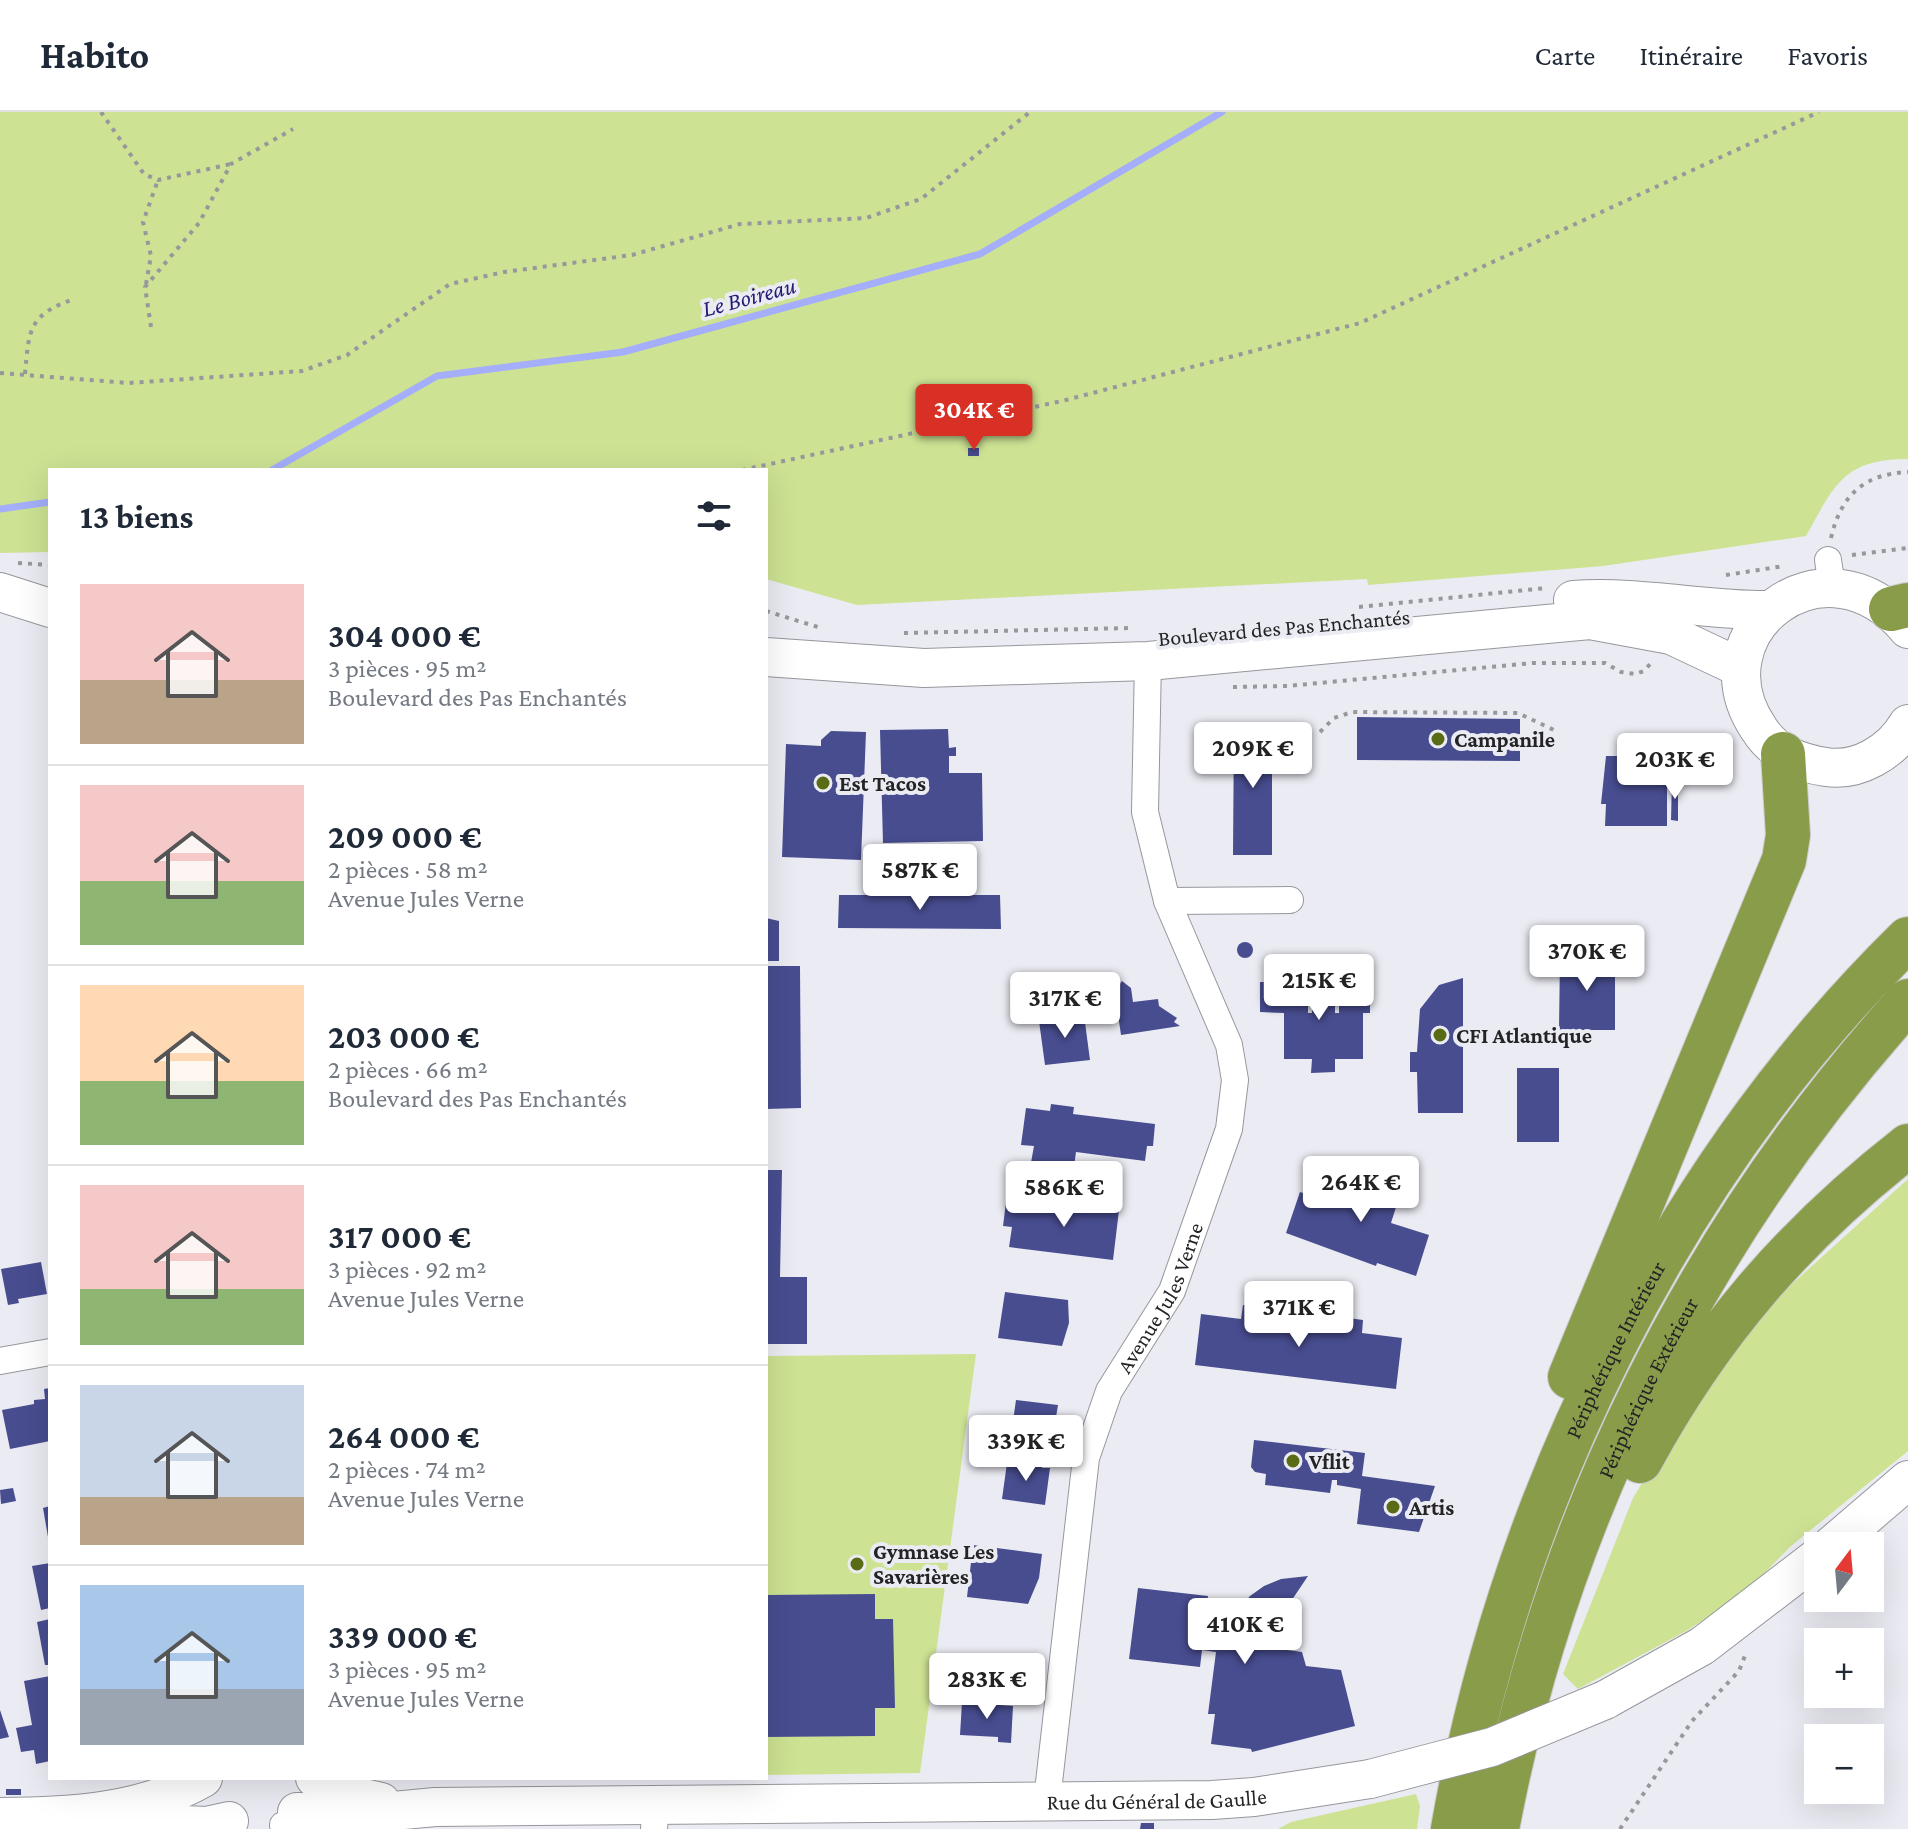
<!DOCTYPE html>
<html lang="fr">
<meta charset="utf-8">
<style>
body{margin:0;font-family:"Crimson Pro",serif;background:#f2f2f3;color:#1f2937;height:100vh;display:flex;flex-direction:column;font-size:30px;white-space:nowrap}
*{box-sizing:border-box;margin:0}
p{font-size:26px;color:#747a83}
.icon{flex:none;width:44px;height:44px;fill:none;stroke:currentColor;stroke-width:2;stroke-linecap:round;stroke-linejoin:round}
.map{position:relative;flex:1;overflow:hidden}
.panel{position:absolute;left:48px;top:356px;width:720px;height:1312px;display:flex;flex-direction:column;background:#fff;border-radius:0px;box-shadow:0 8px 32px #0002}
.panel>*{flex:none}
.needle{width:52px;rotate:16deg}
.buttons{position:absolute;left:1804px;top:1420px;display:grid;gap:16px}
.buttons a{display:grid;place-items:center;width:80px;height:80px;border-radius:0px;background:#fff;box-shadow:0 8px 32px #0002;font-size:40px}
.price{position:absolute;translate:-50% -68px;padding:0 18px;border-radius:8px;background:#fff;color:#222;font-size:26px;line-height:52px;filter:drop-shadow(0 2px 4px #0008)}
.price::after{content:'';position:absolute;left:50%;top:48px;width:24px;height:18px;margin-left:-12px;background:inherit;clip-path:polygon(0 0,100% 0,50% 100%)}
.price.selected{background:#d93025;color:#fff}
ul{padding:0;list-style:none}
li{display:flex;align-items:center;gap:24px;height:200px;padding:0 32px}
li+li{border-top:2px solid #e0e1e3}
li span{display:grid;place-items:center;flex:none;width:224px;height:160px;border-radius:0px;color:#555}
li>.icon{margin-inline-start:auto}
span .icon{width:96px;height:96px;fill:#fffc;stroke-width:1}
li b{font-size:34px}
h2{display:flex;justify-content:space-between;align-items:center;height:96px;padding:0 32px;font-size:34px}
header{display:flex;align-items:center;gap:48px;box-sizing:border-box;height:112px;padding:0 40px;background:#fff;border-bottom:2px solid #e0e1e3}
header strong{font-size:38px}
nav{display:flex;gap:44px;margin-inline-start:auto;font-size:28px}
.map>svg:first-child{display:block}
.green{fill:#cde293}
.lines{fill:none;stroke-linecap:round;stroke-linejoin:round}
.stream{stroke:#a4aefa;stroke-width:7}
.building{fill:#484d90}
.street-casing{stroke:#96979c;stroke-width:28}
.secondary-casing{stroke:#96979c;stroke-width:40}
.highway-casing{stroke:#cacacb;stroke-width:46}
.path{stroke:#97979c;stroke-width:4;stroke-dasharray:4 6;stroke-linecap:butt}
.street{stroke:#fff;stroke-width:26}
.secondary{stroke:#fff;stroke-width:38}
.highway{stroke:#899c49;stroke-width:44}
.secondary-bridge-casing{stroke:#96979c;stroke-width:40;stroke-linecap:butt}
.secondary-bridge{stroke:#fff;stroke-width:38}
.poi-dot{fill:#5a6b16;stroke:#ebecf3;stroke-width:3}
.labels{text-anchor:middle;stroke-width:8;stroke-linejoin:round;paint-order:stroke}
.street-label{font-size:22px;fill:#242426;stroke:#ebecf3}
.poi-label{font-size:22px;font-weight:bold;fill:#242426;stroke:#ebecf3;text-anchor:start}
.water-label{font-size:24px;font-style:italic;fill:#231c71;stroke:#ebecf3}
</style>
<header>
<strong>Habito</strong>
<nav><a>Carte</a><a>Itinéraire</a><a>Favoris</a></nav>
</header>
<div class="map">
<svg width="1908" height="1717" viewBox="0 0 1908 1717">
<rect width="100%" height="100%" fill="#ebecf3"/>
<!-- green -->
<g class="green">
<path d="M 0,0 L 1908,0 L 1908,347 C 1844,347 1835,372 1806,424 L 1603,454 L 1368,473 L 1367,467 L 857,493 L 766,467 L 766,358 L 50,358 L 50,440 L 0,441 Z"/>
<path d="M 1908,1067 L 1908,1339 L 1791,1434 L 1747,1479 L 1688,1518 L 1578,1577 L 1563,1562 L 1633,1386 L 1728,1230 Z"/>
<path d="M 976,1242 L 920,1661 L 766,1663 L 766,1244 Z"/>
<path d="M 1416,1682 L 1420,1694 L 1417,1717 L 1278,1717 L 1291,1710 Z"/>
</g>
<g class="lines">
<!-- stream -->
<g class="stream">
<path d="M 272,358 L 437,264 L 623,240 L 980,142 L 1222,0"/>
<path d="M 0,397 L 50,390"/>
</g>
</g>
<!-- building -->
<g class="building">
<rect x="968" y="336" width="11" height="8"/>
<path d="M 1357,605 L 1520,607 L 1520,649 L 1357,648 Z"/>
<path d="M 1234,611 L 1272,612 L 1272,743 L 1233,743 Z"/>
<path d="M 948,617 L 949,636 L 956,635 L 956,644 L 949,644 L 949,661 L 982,661 L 983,729 L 883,731 L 880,618 Z"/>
<path d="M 831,619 L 866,620 L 861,748 L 782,745 L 786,632 L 821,634 L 821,628 Z"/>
<path d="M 1606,644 L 1667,644 L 1667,714 L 1605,714 L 1606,692 L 1601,692 Z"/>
<path d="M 1672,668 L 1678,668 L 1678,709 L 1671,708 Z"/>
<path d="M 839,783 L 1000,783 L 1001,817 L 838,816 Z"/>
<path d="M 766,806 L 779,809 L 779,849 L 766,849 Z"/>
<circle cx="1245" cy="838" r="8"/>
<path d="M 1560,844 L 1615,844 L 1615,918 L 1559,918 Z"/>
<path d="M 766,854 L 800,854 L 801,996 L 766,997 Z"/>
<path d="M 1463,866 L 1463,1001 L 1418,1001 L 1417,960 L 1410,960 L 1410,940 L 1417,940 L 1420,897 L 1439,873 Z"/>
<path d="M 1113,869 L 1119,873 L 1122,869 L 1131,876 L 1133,890 L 1158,887 L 1159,894 L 1177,906 L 1174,910 L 1180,914 L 1121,923 Z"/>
<path d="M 1260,870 L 1308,870 L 1308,901 L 1312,901 L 1312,892 L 1335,892 L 1335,901 L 1339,901 L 1339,870 L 1370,870 L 1370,901 L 1363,901 L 1363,947 L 1335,947 L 1335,960 L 1311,961 L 1312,947 L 1284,947 L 1284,901 L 1260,900 Z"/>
<path d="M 1084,903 L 1090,948 L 1045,953 L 1039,909 Z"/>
<rect x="1517" y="956" width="42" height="74"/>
<path d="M 1051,992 L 1074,995 L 1073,1002 L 1155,1012 L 1153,1034 L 1147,1034 L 1145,1049 L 1076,1040 L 1073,1062 L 1030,1056 L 1034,1034 L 1021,1033 L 1026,996 L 1050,999 Z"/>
<path d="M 1353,1056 L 1372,1062 L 1370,1069 L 1380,1072 L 1382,1065 L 1400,1071 L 1402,1076 L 1391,1111 L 1429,1123 L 1416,1164 L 1377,1151 L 1376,1154 L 1286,1121 L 1300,1080 L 1337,1093 L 1349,1059 Z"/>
<path d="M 766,1058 L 782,1058 L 780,1165 L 807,1165 L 807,1232 L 766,1232 Z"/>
<path d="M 1093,1086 L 1120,1090 L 1113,1148 L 1009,1135 L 1012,1115 L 1003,1114 L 1006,1090 L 1015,1091 L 1015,1087 L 1040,1090 L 1039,1094 L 1091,1101 Z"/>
<path d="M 41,1150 L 47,1182 L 18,1187 L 19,1191 L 8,1193 L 1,1157 Z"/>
<path d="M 1005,1180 L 1068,1188 L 1069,1211 L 1062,1234 L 998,1226 Z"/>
<path d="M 1243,1193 L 1274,1197 L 1272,1210 L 1331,1218 L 1333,1204 L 1363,1208 L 1362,1221 L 1402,1226 L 1396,1277 L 1195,1253 L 1201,1202 L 1241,1207 Z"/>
<path d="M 50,1276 L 50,1329 L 10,1337 L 2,1298 L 34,1292 L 34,1288 L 45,1287 L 44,1277 Z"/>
<path d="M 1016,1288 L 1058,1293 L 1056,1305 L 1061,1306 L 1059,1314 L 1055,1314 L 1053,1329 L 1011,1323 Z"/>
<path d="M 1254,1328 L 1365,1341 L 1362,1364 L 1435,1374 L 1419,1420 L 1357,1412 L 1361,1377 L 1337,1373 L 1337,1368 L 1332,1368 L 1330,1381 L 1265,1373 L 1266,1362 L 1255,1360 L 1251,1355 Z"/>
<path d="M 1031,1348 L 1041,1350 L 1042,1356 L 1050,1356 L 1045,1393 L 1002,1387 L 1007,1351 L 1031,1354 Z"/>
<path d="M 13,1376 L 16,1389 L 1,1392 L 0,1378 Z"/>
<path d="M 50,1394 L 50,1425 L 48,1425 L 43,1396 Z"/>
<path d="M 973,1433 L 1042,1442 L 1039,1466 L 1028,1492 L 967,1485 Z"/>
<path d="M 50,1451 L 50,1496 L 41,1498 L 32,1454 Z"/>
<path d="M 1308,1464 L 1273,1516 L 1285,1524 L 1287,1538 L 1302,1540 L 1306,1554 L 1341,1558 L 1355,1614 L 1252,1640 L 1251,1637 L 1211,1632 L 1215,1602 L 1208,1602 L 1216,1540 L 1202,1538 L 1200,1555 L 1129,1547 L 1138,1476 L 1208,1484 L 1206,1501 L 1232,1505 L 1250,1484 L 1264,1474 L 1281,1467 Z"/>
<path d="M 875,1482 L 875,1507 L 893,1507 L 895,1596 L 875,1596 L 875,1624 L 766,1625 L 766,1483 Z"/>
<path d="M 50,1507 L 50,1553 L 45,1553 L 37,1510 Z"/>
<path d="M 940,1541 L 956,1542 L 952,1569 L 937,1567 Z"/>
<path d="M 50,1564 L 50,1649 L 36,1652 L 34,1638 L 21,1640 L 16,1616 L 32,1613 L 24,1569 Z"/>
<path d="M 962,1590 L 1013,1594 L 1011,1631 L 998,1630 L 998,1625 L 960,1623 Z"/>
<path d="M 0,1598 L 9,1625 L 0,1627 Z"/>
<rect x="6" y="1677" width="15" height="6"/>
<path d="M 1141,1711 L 1154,1711 L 1154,1717 L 1140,1717 Z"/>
</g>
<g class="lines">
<defs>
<g id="street">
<path d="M 1828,448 L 1832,475"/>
<path d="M 1167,789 L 1290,788"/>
<path d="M 0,1249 L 50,1240"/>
<path id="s1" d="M 1047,1688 L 1086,1346 L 1109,1279 L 1172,1179 L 1229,1017 L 1235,968 L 1229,933 L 1167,789 L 1145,700 L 1148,549"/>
<path d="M 283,1713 L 286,1717"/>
<path d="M 654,1717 L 656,1692"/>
</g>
<g id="secondary">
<path d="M 0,480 L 50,496"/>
<path d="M 1573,488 C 1640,483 1705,499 1771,498"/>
<path d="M 1908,517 C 1825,417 1693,520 1759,617 C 1774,641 1798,651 1826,655 C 1858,660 1892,640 1908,612"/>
<path d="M 766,545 L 924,556 L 1148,549 L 1590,508 L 1671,523 L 1741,556"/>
<path d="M 1831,1434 L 1908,1368"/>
<path d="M 1605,1588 L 1702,1534 L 1818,1445"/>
<path d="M 315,1666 L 355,1684 L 381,1690"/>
<path id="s2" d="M 297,1700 L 373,1701 L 435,1695 L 1212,1688 L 1254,1685 L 1370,1667"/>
<path d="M 0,1705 C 69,1705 142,1701 203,1666"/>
<path d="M 121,1710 L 206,1714 L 229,1709"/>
</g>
<g id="highway">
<path d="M 1891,497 L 1908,493"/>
<path d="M 1570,1265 L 1784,748 L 1788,723 L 1783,642"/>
<path d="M 1640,1349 C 1710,1220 1793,1124 1908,1034"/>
<path id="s3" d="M 1453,1717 C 1510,1390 1670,1060 1908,827"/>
<path id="s4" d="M 1497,1717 C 1555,1408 1697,1123 1908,889"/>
</g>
</defs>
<!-- street casing -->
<use href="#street" class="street-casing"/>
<!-- secondary casing -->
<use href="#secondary" class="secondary-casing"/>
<!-- highway casing -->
<use href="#highway" class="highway-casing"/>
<!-- path -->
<g class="path">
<path d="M 101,0 L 144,62 L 158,68 L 231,52"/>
<path d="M 146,172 L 151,144 L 143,110 L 158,68"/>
<path d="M 151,215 L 145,175 L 199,111 L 231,52 L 293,17"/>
<path d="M 0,261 L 128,271 L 302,259 L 347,243 L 450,172 L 504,160 L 632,143 L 740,112 L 866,106 L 921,87 L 1030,0"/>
<path d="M 25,262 C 29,218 28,203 74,187"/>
<path d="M 742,358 L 1062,289 L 1360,211 L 1819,0"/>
<path d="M 1831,426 C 1841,383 1864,362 1908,360"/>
<path d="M 1852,443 L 1908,436"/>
<path d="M 18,451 L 50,453"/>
<path d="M 1726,463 L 1784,454"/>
<path d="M 1359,495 L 1546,476"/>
<path d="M 766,499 L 821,516"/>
<path d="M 904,521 L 1132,516"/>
<path d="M 1233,575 L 1287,574 L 1533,551 L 1605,551 L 1621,560 L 1635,562 L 1644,559 L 1651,551"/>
<path d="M 1320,620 L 1334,606 L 1352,600 L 1518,601 L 1556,619"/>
<path d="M 1620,1717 L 1692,1609 L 1739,1559 L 1746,1541"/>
</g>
<!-- street -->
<use href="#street" class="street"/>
<!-- secondary -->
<use href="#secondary" class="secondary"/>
<!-- highway -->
<use href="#highway" class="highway"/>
<defs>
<path id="secondary-bridge" d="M 1370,1667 L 1492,1635 L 1605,1588"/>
</defs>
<!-- secondary-bridge casing -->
<use href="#secondary-bridge" class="secondary-bridge-casing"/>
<!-- secondary-bridge -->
<use href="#secondary-bridge" class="secondary-bridge"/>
</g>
<!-- markers -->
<g class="poi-dot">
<circle cx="1438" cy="627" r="8"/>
<circle cx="823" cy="671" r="8"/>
<circle cx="1440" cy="923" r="8"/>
<circle cx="1293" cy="1349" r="8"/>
<circle cx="1393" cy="1395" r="8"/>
<circle cx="857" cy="1452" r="8"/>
</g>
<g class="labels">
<!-- street labels -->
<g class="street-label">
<text transform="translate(1284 515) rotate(-5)" y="8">Boulevard des Pas Enchantés</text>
<text dy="8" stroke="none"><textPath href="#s1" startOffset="522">Avenue Jules Verne</textPath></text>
<text dy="8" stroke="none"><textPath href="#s3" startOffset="508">Périphérique Intérieur</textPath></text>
<text dy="8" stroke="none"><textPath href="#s4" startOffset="468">Périphérique Extérieur</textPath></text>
<text dy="8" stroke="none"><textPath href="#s2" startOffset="860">Rue du Général de Gaulle</textPath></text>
</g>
<!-- poi labels -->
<g class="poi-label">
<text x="1454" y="635">Campanile</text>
<text x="839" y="679">Est Tacos</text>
<text x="1456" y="931">CFI Atlantique</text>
<text x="1309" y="1357">Vflit</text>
<text x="1409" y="1403">Artis</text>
<text x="873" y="1447">Gymnase Les<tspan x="873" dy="25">Savarières</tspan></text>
</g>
<!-- water labels -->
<g class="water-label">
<text transform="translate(749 185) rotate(-15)" y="8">Le Boireau</text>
</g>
</g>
</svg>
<div class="buttons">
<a><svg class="needle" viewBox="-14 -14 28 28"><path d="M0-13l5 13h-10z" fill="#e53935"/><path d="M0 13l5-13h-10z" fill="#747a83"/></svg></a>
<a>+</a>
<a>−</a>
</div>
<b class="price selected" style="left:974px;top:340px">304K €</b>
<b class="price" style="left:1253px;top:678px">209K €</b>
<b class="price" style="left:1675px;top:689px">203K €</b>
<b class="price" style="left:920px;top:800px">587K €</b>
<b class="price" style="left:1587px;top:881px">370K €</b>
<b class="price" style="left:1319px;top:910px">215K €</b>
<b class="price" style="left:1065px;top:928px">317K €</b>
<b class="price" style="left:1361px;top:1112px">264K €</b>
<b class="price" style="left:1064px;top:1117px">586K €</b>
<b class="price" style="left:1299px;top:1237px">371K €</b>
<b class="price" style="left:1026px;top:1371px">339K €</b>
<b class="price" style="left:1245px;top:1554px">410K €</b>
<b class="price" style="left:987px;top:1609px">283K €</b>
<section class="panel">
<h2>13 biens<svg class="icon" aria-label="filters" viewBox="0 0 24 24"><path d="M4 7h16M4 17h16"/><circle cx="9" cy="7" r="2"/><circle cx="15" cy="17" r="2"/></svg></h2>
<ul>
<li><span style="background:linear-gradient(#f6c9c9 60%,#b9a48a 0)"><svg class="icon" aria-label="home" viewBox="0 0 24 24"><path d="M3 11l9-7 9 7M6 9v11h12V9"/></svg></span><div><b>304 000 €</b><p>3 pièces · 95 m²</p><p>Boulevard des Pas Enchantés</p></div></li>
<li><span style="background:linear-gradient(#f6c9c9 60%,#8fb573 0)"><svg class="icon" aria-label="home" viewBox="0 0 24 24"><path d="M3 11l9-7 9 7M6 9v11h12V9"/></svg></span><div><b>209 000 €</b><p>2 pièces · 58 m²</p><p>Avenue Jules Verne</p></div></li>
<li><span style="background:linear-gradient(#ffd9b3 60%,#8fb573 0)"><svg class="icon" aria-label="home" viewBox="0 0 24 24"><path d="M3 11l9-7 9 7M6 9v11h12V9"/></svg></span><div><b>203 000 €</b><p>2 pièces · 66 m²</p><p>Boulevard des Pas Enchantés</p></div></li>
<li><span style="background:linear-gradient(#f6c9c9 65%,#8fb573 0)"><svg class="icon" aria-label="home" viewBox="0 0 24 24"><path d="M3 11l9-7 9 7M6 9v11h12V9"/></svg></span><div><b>317 000 €</b><p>3 pièces · 92 m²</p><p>Avenue Jules Verne</p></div></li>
<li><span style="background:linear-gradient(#c9d6e8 70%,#b9a48a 0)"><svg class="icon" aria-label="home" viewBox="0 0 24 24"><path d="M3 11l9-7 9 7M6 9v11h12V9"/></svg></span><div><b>264 000 €</b><p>2 pièces · 74 m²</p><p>Avenue Jules Verne</p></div></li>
<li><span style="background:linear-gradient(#a9c7e8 65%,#9aa5b1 0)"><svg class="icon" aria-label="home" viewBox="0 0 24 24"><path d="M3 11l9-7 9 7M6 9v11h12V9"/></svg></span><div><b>339 000 €</b><p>3 pièces · 95 m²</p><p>Avenue Jules Verne</p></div></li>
</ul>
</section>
</div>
